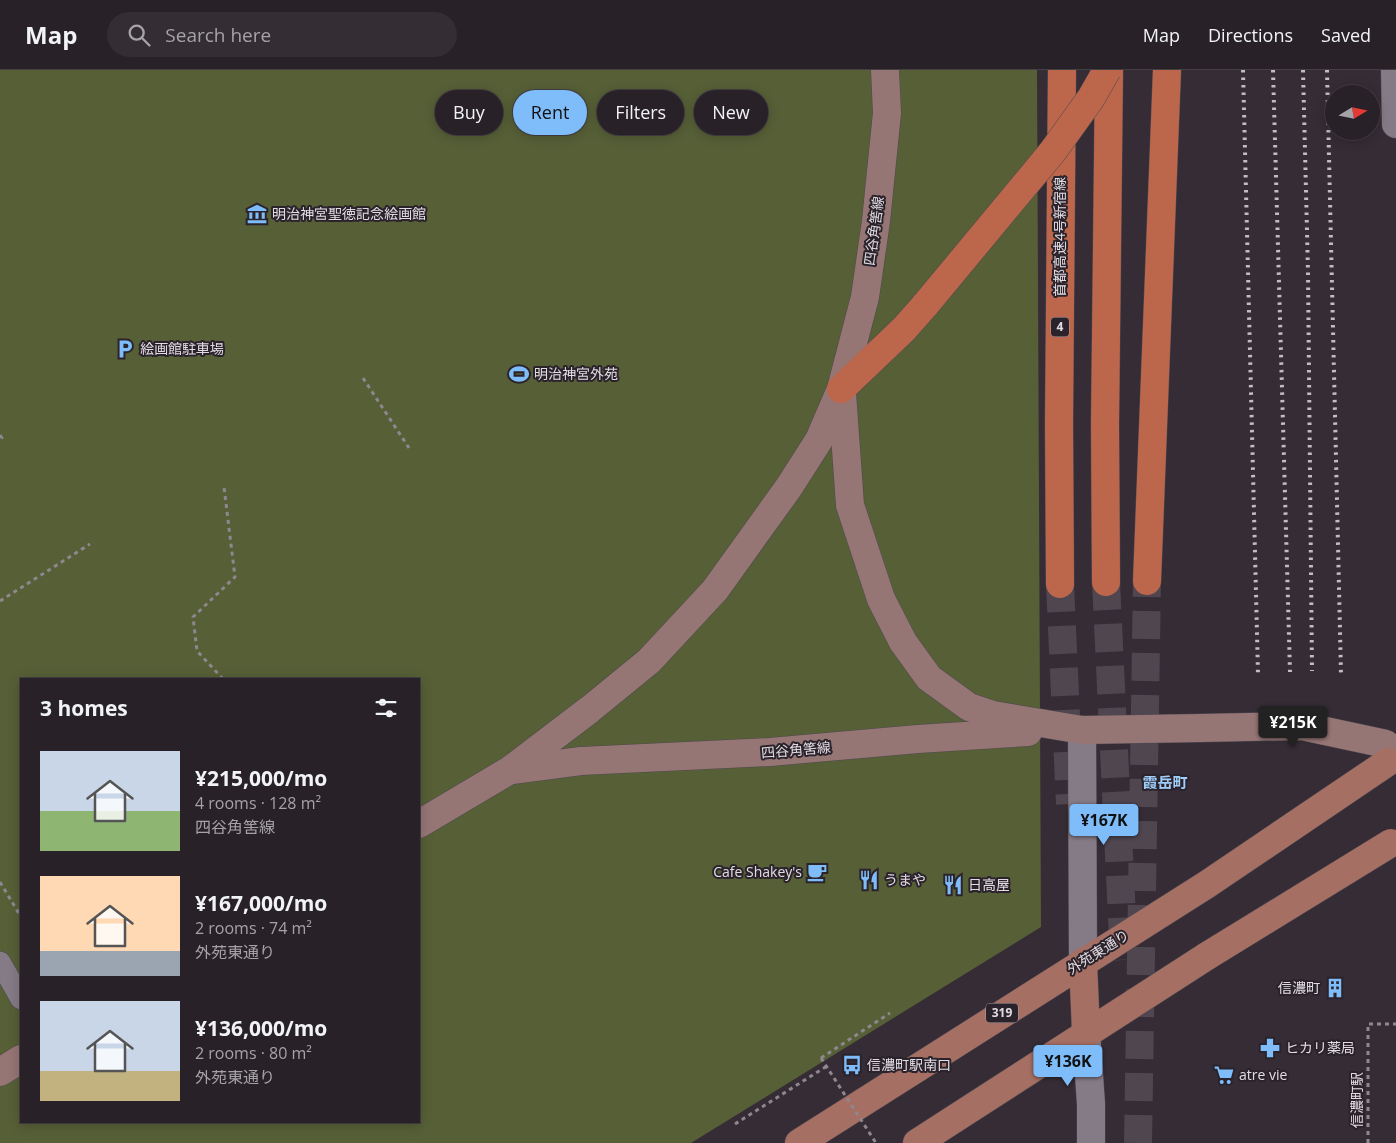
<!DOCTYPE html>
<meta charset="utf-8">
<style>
body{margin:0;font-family:"Open Sans","Noto Sans JP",sans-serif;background:#342e34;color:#f1f3f6;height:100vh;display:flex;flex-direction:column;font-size:19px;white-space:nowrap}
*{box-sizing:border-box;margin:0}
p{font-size:16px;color:#a5a3a8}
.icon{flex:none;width:28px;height:28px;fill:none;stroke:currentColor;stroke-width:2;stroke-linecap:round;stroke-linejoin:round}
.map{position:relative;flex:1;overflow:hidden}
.drawer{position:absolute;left:20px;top:608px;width:400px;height:445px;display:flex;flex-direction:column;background:#282128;border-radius:0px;box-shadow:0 2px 12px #0003,0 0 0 1px #443e45}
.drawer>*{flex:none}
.guide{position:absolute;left:435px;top:20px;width:475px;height:45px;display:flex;gap:10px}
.needle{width:32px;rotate:80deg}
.controls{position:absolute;left:1325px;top:15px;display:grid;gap:10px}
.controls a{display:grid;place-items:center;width:55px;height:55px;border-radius:50%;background:#282128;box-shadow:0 2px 12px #0003,0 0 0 1px #443e45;font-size:25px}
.price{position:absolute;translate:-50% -42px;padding:0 11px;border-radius:5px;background:#7ebdf9;color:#111;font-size:16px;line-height:32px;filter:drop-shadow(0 1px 2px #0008)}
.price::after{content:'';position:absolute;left:50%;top:30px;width:15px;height:11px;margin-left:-8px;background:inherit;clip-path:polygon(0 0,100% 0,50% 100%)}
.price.selected{background:#222;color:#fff}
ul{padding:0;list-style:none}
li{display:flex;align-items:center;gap:15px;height:125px;padding:0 20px}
li span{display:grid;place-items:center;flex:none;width:140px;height:100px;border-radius:0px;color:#555}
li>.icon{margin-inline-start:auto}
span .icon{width:60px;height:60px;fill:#fffc;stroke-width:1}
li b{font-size:21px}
h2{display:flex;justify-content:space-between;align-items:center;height:60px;padding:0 20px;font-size:21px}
.tag{padding:0 18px;border-radius:22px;background:#282128;box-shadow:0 2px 12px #0003,0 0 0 1px #443e45;font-size:18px;line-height:45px}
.tag.selected{background:#7ebdf9;color:#111}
header{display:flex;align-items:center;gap:30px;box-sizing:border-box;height:70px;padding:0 25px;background:#282128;border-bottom:1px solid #443e45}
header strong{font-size:24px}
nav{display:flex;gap:28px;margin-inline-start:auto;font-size:18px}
.search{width:350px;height:45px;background:#342e34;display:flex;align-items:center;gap:12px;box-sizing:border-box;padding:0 18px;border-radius:28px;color:#a5a3a8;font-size:19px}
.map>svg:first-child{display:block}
.green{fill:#565f36;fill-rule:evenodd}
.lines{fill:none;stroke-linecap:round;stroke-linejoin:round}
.motorway-tunnel{stroke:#4f4650;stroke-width:28;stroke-dasharray:28 14;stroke-linecap:butt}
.service-casing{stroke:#504950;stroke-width:22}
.minor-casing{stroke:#504950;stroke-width:29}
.tertiary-casing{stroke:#504950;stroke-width:29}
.secondary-casing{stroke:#504950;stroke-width:29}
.primary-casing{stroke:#504950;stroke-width:29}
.motorway-casing{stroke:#504950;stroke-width:29}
.path{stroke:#8f878f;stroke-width:3;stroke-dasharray:4 4;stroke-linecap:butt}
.service{stroke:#857b86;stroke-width:21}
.minor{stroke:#857b86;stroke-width:28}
.tertiary{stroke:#857b86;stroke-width:28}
.secondary{stroke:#967575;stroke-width:28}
.primary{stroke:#a66f63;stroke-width:28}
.motorway{stroke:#bc674c;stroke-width:28}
.rail{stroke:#c3bdc3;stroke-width:4;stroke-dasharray:2.5 5;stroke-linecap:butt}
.secondary-bridge-casing{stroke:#504950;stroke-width:29;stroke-linecap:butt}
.primary-bridge-casing{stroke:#504950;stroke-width:29;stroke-linecap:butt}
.motorway-bridge-casing{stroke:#504950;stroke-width:29;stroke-linecap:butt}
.path-bridge{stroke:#8f878f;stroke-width:3;stroke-dasharray:4 4;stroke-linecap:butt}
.secondary-bridge{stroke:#967575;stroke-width:28}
.primary-bridge{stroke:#a66f63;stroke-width:28}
.motorway-bridge{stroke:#bc674c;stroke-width:28}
.labels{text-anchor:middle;stroke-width:4;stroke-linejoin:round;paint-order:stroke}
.shield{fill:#2b232c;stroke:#aba4ab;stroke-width:1}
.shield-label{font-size:12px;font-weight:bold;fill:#e2dce2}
.poi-label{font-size:14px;fill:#e2dce2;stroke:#2b232c;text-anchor:start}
.street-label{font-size:14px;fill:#e2dce2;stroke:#2b232c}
.neighbourhood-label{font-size:15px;font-weight:bold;fill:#a0cffb;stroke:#2b232c}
</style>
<header>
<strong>Map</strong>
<div class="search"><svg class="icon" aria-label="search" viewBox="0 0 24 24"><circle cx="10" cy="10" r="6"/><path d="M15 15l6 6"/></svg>Search here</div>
<nav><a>Map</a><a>Directions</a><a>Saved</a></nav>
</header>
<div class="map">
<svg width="1396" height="1073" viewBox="0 0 1396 1073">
<rect width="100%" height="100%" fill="#352c36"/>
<!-- green -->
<path class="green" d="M 0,0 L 1037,0 L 1041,857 L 691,1073 L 0,1073 ZM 21,609 L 419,609 L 419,1051 L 21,1051 Z"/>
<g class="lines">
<!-- motorway-tunnel -->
<g class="motorway-tunnel">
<path d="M 1106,512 L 1124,890"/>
<path d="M 1060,514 L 1070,734"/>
<path d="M 1138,1073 L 1147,511"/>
</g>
<defs>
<path id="service" d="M 0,892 L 21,929"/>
<g id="minor">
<path d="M 1082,660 L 1083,892"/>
<path d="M 1086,962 L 1091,1034 L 1091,1073"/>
</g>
<path id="tertiary" d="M 1395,0 L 1396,54"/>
<g id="secondary">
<path d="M 842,323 L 850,435 L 881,529 L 903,572 L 929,608 L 969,637 L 993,645 L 1082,660 L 1201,658"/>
<path d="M 512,700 L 581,691 L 770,682 L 918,669 L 1028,662"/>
<path d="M 419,754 L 510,700 L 589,640 L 649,591 L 715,520 L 789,417 L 819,370 L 841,319 L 865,227 L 876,151 L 887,43 L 885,0"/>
<path d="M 0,1002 L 21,989"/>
</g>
<g id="primary">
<path d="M 1083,892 L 1086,962"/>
<path d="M 799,1073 L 1206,815"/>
<path d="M 917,1073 L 1207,886"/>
</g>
<g id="motorway">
<path d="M 841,319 L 904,259 L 926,234"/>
<path d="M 1147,511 L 1167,0"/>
<path d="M 1106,512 L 1105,355 L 1109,0"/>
<path d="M 1060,514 L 1059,353 L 1062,0"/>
</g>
</defs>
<!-- service casing -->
<use href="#service" class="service-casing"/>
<!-- minor casing -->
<use href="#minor" class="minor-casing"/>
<!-- tertiary casing -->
<use href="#tertiary" class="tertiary-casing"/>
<!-- secondary casing -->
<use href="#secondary" class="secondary-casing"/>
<!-- primary casing -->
<use href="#primary" class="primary-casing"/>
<!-- motorway casing -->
<use href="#motorway" class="motorway-casing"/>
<!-- path -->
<g class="path">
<path d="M 363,308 L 409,378"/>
<path d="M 0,365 L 2,368 L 0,369"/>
<path d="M 0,531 L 90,474"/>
<path d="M 223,609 L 197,581 L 193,547 L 235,507 L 224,417"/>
<path d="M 0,812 L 21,847"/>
<path d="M 821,988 L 890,943"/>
<path d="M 735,1054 L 827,996"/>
<path d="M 1368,1073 L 1368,954 L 1396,954"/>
</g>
<!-- service -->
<use href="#service" class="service"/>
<!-- minor -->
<use href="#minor" class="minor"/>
<!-- tertiary -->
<use href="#tertiary" class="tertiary"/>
<!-- secondary -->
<use href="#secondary" class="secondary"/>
<!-- primary -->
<use href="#primary" class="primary"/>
<!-- motorway -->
<use href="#motorway" class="motorway"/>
<!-- rail -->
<g class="rail">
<path d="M 1243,0 L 1258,604"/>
<path d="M 1273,0 L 1290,602"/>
<path d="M 1303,0 L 1308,202 L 1312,601"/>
<path d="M 1327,0 L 1341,604"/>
</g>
<defs>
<path id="secondary-bridge" d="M 1201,658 L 1302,656 L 1386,674"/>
<g id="primary-bridge">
<path d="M 1206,815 L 1388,692"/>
<path d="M 1207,886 L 1391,773"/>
</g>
<path id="motorway-bridge" d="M 926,234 L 1053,81 L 1091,28 L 1107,0"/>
</defs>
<!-- secondary-bridge casing -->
<use href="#secondary-bridge" class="secondary-bridge-casing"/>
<!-- primary-bridge casing -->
<use href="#primary-bridge" class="primary-bridge-casing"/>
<!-- motorway-bridge casing -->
<use href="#motorway-bridge" class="motorway-bridge-casing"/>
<!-- path-bridge -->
<path class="path-bridge" d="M 821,988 L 876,1073"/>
<!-- secondary-bridge -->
<use href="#secondary-bridge" class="secondary-bridge"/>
<!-- primary-bridge -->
<use href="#primary-bridge" class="primary-bridge"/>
<!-- motorway-bridge -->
<use href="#motorway-bridge" class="motorway-bridge"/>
</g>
<!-- icons -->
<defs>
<symbol id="museum-bare" viewBox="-9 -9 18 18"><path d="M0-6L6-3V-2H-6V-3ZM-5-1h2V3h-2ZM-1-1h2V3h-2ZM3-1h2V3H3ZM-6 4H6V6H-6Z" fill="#7ebdf9" stroke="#2b232c" stroke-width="2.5" paint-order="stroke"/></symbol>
<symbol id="parking-bare" viewBox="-9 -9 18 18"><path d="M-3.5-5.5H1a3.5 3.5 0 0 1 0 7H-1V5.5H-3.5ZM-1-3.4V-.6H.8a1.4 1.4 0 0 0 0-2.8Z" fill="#7ebdf9" stroke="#2b232c" stroke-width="2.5" paint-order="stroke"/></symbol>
<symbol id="stadium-bare" viewBox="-9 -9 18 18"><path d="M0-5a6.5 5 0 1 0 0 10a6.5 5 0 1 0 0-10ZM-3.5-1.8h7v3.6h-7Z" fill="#7ebdf9" stroke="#2b232c" stroke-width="2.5" paint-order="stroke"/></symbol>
<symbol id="cafe-bare" viewBox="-9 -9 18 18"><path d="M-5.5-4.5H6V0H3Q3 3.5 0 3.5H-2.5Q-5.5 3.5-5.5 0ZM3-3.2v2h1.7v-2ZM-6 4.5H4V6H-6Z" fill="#7ebdf9" stroke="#2b232c" stroke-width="2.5" paint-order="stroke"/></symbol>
<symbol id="restaurant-bare" viewBox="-9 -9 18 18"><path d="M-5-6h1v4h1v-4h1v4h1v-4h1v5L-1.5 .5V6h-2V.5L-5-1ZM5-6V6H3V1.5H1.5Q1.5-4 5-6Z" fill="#7ebdf9" stroke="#2b232c" stroke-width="2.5" paint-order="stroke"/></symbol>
<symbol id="building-bare" viewBox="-9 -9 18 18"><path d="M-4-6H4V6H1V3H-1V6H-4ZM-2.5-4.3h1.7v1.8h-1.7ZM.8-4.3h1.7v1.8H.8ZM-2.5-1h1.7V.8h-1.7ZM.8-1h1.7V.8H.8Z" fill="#7ebdf9" stroke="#2b232c" stroke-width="2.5" paint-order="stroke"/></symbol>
<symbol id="pharmacy-bare" viewBox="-9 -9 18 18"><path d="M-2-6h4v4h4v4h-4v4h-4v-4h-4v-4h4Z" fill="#7ebdf9" stroke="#2b232c" stroke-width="2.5" paint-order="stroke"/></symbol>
<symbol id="bus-bare" viewBox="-9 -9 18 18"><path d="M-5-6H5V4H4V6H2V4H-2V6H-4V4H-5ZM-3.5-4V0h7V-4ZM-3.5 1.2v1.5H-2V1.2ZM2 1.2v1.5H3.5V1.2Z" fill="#7ebdf9" stroke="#2b232c" stroke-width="2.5" paint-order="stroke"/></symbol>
<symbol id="supermarket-bare" viewBox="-9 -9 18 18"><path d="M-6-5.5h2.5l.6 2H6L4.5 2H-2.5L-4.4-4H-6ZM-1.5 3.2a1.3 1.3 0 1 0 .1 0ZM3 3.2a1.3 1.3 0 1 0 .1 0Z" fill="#7ebdf9" stroke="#2b232c" stroke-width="2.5" paint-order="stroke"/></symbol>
</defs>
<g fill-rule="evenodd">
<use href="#museum-bare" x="243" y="130" width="28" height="28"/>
<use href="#parking-bare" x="111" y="265" width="28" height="28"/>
<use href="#stadium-bare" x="505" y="290" width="28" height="28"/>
<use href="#cafe-bare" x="803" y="788" width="28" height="28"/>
<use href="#restaurant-bare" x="855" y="796" width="28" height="28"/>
<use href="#restaurant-bare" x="939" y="801" width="28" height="28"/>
<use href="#building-bare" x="1321" y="904" width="28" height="28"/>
<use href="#pharmacy-bare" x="1256" y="964" width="28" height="28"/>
<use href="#bus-bare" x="838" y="981" width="28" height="28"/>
<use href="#supermarket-bare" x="1210" y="991" width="28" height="28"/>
</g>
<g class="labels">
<!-- shield labels -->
<g class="shield">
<rect x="1051" y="247.5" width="18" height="19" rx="4"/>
<rect x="986" y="933.5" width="32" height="19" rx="4"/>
</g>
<g class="shield-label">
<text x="1060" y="261">4</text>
<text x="1002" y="947">319</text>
</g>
<!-- poi labels -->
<g class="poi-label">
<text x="272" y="149">明治神宮聖徳記念絵画館</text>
<text x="140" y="284">絵画館駐車場</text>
<text x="534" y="309">明治神宮外苑</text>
<text x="802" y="807" text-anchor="end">Cafe Shakey's</text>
<text x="884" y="815">うまや</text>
<text x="968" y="820">日高屋</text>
<text x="1320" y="923" text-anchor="end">信濃町</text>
<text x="1285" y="983">ヒカリ薬局</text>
<text x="867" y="1000">信濃町駅南口</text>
<text x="1239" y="1010">atre vie</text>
</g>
<!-- street labels -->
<g class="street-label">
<text transform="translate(874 161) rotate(-82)" y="5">四谷角筈線</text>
<text transform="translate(1060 167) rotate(-90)" y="5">首都高速4号新宿線</text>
<text transform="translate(796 680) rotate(-5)" y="5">四谷角筈線</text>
<text transform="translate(1098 882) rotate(-32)" y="5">外苑東通り</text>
<text transform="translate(1357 1030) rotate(-90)" y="5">信濃町駅</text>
</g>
<!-- neighbourhood labels -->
<g class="neighbourhood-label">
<text x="1165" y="718">霞岳町</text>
</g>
</g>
</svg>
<div class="controls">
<a><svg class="needle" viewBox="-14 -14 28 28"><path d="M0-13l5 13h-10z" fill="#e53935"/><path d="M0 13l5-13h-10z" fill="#a5a3a8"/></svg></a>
</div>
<b class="price selected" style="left:1293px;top:678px">¥215K</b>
<b class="price" style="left:1104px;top:776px">¥167K</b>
<b class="price" style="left:1068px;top:1017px">¥136K</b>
<div class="guide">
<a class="tag">Buy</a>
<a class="tag selected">Rent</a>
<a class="tag">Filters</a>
<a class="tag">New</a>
</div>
<section class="drawer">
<h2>3 homes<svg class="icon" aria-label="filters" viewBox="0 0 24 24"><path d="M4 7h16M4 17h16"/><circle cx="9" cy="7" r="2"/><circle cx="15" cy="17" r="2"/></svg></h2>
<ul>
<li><span style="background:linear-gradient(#c9d6e8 60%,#8fb573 0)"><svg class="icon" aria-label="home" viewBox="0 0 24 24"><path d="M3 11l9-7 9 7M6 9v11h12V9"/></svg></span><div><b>¥215,000/mo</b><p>4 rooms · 128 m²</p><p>四谷角筈線</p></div></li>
<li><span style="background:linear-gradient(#ffd9b3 75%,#9aa5b1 0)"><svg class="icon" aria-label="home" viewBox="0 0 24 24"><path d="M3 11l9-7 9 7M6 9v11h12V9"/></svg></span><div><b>¥167,000/mo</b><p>2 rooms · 74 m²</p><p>外苑東通り</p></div></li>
<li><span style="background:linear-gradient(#c9d6e8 70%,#c2b280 0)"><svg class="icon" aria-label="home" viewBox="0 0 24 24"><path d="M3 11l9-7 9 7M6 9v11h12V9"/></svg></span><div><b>¥136,000/mo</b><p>2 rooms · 80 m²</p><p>外苑東通り</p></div></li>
</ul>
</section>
</div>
